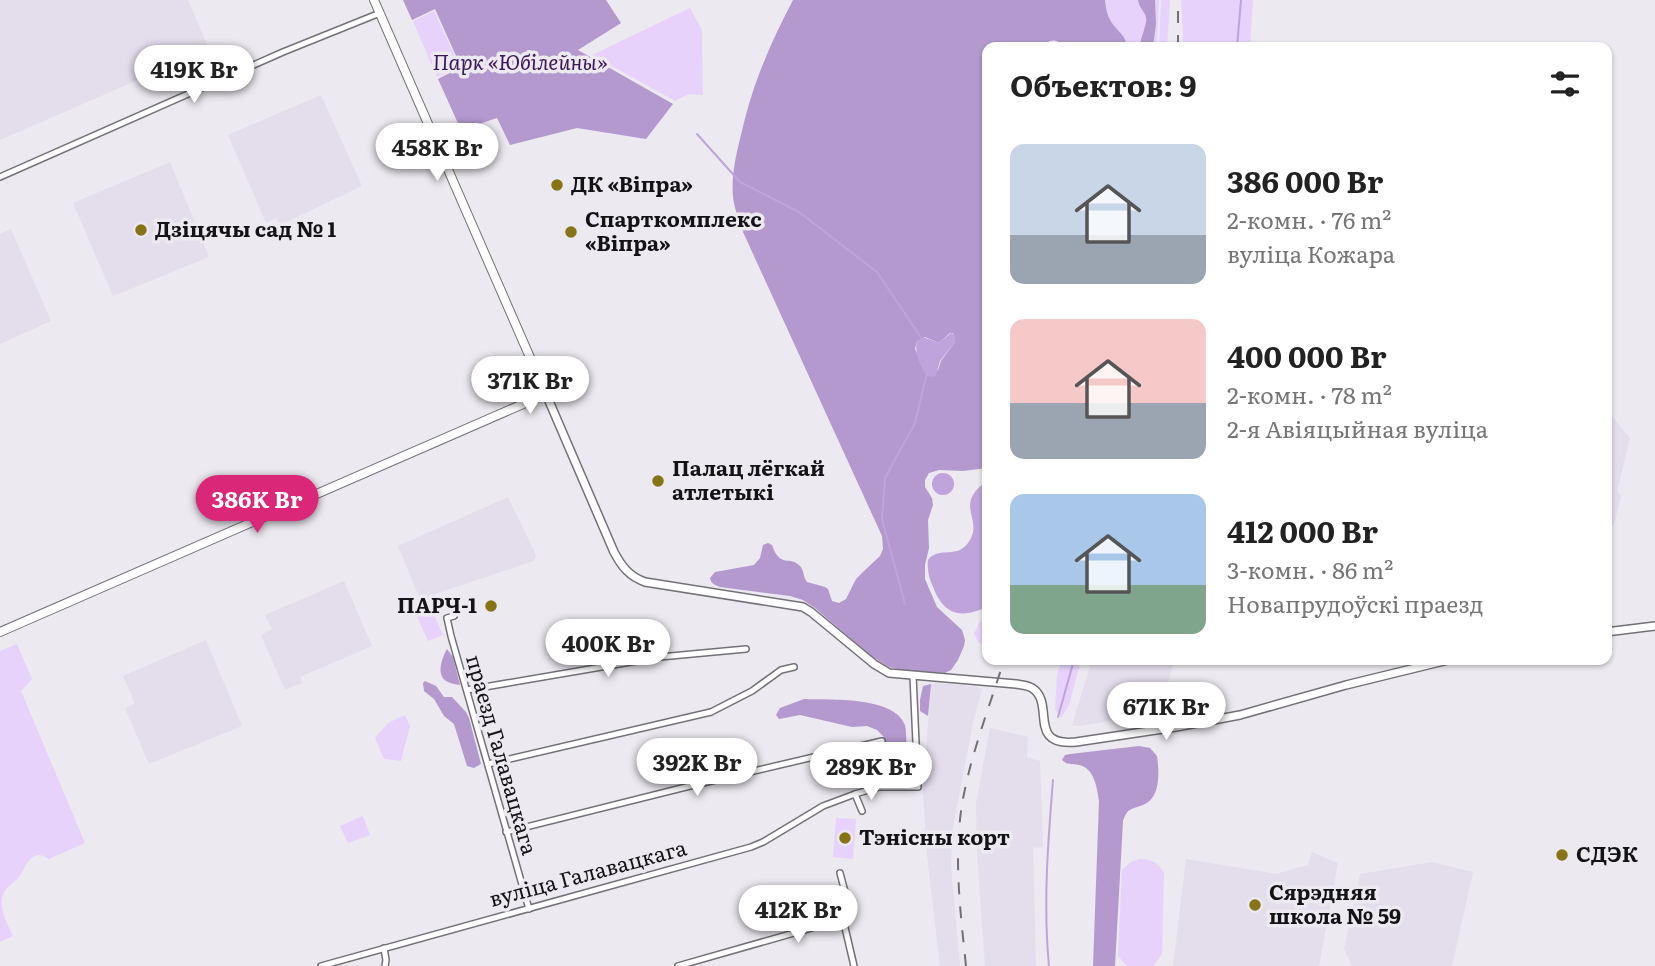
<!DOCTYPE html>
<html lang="ru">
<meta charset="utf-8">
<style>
body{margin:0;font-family:Literata,serif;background:#f6f6f6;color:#222;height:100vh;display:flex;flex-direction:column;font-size:26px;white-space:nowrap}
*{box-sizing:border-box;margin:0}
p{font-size:23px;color:#767676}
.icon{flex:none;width:38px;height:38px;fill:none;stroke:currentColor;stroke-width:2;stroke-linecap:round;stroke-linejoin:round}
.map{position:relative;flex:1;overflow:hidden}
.side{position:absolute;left:982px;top:42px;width:630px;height:623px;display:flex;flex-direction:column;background:#fff;border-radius:14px;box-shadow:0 2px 5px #0004}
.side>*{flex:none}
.price{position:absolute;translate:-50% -60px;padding:0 16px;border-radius:24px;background:#fff;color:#222;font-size:23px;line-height:46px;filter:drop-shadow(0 2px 4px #0008)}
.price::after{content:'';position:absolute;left:50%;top:42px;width:21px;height:16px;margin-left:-10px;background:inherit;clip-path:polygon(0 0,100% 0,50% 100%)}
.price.on{background:#db2777;color:#fff}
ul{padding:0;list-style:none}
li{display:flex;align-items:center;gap:21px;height:175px;padding:0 28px}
li span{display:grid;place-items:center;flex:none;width:196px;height:140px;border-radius:14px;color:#555}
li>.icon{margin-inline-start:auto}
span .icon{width:84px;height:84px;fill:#fffc;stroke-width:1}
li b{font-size:30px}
h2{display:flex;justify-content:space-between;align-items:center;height:84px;padding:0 28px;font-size:30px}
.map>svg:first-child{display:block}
.built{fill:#e4ddec}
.green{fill:#e6d2fb}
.forest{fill:#b399ce;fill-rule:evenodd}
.water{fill:#bea4da}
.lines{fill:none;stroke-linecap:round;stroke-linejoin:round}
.stream{stroke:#bea4da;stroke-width:2}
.minor-casing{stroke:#737077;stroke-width:8}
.tertiary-casing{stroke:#737077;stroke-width:10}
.secondary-casing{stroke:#737077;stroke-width:10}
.minor{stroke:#fff;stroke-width:5}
.tertiary{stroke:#fff;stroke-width:7}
.secondary{stroke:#fff;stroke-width:8}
.rail{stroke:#727074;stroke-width:2;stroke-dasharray:12 12;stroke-linecap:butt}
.poi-dot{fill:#867416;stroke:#ece9f0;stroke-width:2.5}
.labels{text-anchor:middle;stroke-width:7;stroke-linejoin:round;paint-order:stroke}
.park-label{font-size:21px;font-style:italic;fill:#3c1858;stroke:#ece9f0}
.poi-label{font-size:21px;font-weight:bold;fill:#131215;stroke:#ece9f0;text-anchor:start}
.street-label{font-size:21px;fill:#131215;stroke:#ece9f0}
</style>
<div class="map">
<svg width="1655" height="966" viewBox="0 0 1655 966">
<rect width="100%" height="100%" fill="#ece9f0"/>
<!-- built -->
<g class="built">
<path d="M 0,0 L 188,0 L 209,49 L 0,140 Z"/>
<path d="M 321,95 L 362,186 L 280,225 L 276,218 L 266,223 L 228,135 Z"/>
<path d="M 170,162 L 209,257 L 113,296 L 73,203 Z"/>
<path d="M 11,229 L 51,321 L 0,344 L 0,234 Z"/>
<path d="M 1607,414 L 1611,415 L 1630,438 L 1617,491 L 1621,496 L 1614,525 L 1607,530 Z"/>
<path d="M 508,497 L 536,555 L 534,561 L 420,599 L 398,546 Z"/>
<path d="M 344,581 L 372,646 L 300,677 L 302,683 L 285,690 L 261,635 L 272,629 L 265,615 Z"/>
<path d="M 206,640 L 242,726 L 149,764 L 125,708 L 135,703 L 123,676 Z"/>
<path d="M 1092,660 L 1174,660 L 1160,713 L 1079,726 L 1072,725 Z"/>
<path d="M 935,683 L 974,686 L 982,689 L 973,722 L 952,833 L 951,866 L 960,966 L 940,966 L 927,855 L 923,791 L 931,684 Z"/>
<path d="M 990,728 L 1028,737 L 1027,757 L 1040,761 L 1043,847 L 1033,848 L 1036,966 L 985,966 L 977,854 L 976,804 Z"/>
<path d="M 1312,852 L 1338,863 L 1319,966 L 1173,966 L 1186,859 L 1276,874 L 1308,865 Z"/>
<path d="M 1432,862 L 1473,872 L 1452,966 L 1352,966 L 1344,949 L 1360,874 Z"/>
</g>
<!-- green -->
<g class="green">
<path d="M 1105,0 L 1159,0 L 1157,47 L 1127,47 C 1126,35 1118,32 1112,23 C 1107,16 1106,8 1105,0 Z"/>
<path d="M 1161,0 L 1170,0 L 1167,47 L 1159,47 Z"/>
<path d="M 1181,0 L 1253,0 L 1250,47 L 1182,47 L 1183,32 Z"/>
<path d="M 690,8 L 702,30 L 703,95 L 689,94 L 675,101 L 592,55 Z"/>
<path d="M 434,11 L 460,67 L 437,77 L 413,21 Z"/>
<path d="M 427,599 L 443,635 L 428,641 L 412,605 Z"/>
<path d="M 987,618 L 987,647 L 979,643 L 974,634 L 979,623 Z"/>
<path d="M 17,644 L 32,679 L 21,691 L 85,843 L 49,859 C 30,846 27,867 18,878 C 11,886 3,888 2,899 C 0,911 8,925 13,936 L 0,942 L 0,651 Z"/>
<path d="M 1062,660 L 1081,660 L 1069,705 L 1061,718 L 1055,709 L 1057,675 Z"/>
<path d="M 405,715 L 410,726 L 401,761 L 384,759 L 375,738 L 388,723 Z"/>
<path d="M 363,816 L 370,835 L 348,843 L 340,826 Z"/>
<path d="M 836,818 L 856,819 L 853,859 L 833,857 Z"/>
<path d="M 1140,859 C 1152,859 1158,863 1164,873 L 1162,954 L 1153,966 L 1127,966 L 1118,956 L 1122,870 L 1131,862 Z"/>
</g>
<!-- forest -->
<g class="forest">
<path d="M 403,0 L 606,0 L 621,23 L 578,50 L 673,104 L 646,139 L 577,128 L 510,145 L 497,118 L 461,130 L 438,79 L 461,67 L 435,9 L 412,20 Z"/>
<path d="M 793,0 L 1105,0 C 1106,8 1107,16 1112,23 C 1118,32 1126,35 1127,47 L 1063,47 C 1058,38 1048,39 1042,47 L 987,47 L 987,468 L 963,471 L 939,470 L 929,473 L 925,480 L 925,487 L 932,498 L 933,505 L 928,520 L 929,548 L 925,565 L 925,579 L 937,607 L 962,630 L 965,640 L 964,646 L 958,660 L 951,670 L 945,673 L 907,671 L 889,667 L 871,656 L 815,608 L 803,600 L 790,596 L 720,587 C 715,585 711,584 710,578 L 715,572 L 754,565 L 760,558 L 763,545 L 768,543 L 772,545 C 780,569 790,555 800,566 C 804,570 803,577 807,582 L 825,587 L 828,589 L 832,601 L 839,603 L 846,599 L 856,579 L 864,571 L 880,556 L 883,549 L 882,536 L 743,232 C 739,220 734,208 733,196 C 731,174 737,151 742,131 C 753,83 770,44 793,0 ZM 950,333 L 953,333 L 955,342 L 941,361 L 938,370 L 929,376 L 927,375 L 915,349 L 917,341 L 925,337 L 939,343 Z"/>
<path d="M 1138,0 L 1155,0 L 1156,24 L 1153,47 L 1140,47 C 1140,38 1148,23 1146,17 C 1144,10 1139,8 1138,0 Z"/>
<path d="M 447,649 L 453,657 L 460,685 C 456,684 452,684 448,682 C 435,676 442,658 447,649 Z"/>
<path d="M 425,681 L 436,686 L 444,697 L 452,697 L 466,712 L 469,718 L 481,764 L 474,768 L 467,766 L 454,724 L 444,716 L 434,699 L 424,691 L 423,683 Z"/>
<path d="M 931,684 L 928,716 L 920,711 L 920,700 L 923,686 Z"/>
<path d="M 804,699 C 829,700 894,696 905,725 C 907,733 906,755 907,763 L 905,769 L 884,775 L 879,746 L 884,744 L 884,737 L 877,730 L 867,726 L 852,727 L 800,715 L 779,719 L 776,715 L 780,708 Z"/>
<path d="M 1139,746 L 1150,748 L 1157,756 C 1159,770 1161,796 1145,804 C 1133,810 1128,806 1123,821 L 1115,966 L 1093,966 L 1099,801 C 1097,787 1094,768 1079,765 C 1070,763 1068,766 1062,760 L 1065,755 L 1070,754 Z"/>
</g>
<!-- water -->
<g class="water">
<path d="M 951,333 L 955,335 L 955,342 L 940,361 L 936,375 L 932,377 L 927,376 C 920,367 914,352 917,341 L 923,337 L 939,343 Z"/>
<circle cx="943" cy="484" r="11"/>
<path d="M 987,481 L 987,607 C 960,619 944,615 933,587 C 929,578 927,570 928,560 C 939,545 958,561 970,540 C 983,518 953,505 987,481 Z"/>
</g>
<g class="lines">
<!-- stream -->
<g class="stream">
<path d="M 1237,47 L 1241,0"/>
<path d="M 697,134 L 740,182 L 799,212 L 877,272 L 922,339"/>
<path d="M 905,604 L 882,519 L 885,478 L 915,423 L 927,373"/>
<path d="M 1058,717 L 1074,660"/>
<path d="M 1049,966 C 1043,904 1048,842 1053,780"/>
</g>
<defs>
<g id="minor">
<path d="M 0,177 L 283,52 L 380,13"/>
<path d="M 454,616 L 447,618 L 451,636 L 529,909"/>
<path d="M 467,690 L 660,657 L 746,649"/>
<path d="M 488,764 L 711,712 L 752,691 L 781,670 L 794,667"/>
<path d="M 855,794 L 862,811"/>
<path d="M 506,832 L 690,786 L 882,741"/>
<path d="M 843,919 L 854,966"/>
<path d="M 384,948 L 386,960 L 385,966"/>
<path d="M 321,966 L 751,847 L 763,842 L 823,806 L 855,794 L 879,787 L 918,787 L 913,676"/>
<path d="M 678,966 L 843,919 L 850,911 L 840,873"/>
</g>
<g id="tertiary">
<path d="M 546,394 L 614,552 C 622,567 629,576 645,582 L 803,607 L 811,612 L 874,664 L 889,673 L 1016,684 C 1021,685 1028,685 1032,688 C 1056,703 1026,747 1076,742 L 1176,727 L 1240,715 L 1346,685 L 1448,660"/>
<path d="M 1606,632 L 1655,626"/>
</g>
<path id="secondary" d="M 0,632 L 546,394 L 374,0"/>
</defs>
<!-- minor casing -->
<use href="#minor" class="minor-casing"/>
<!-- tertiary casing -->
<use href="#tertiary" class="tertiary-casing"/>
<!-- secondary casing -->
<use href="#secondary" class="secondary-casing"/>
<!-- minor -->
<use href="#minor" class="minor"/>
<!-- tertiary -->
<use href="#tertiary" class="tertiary"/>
<!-- secondary -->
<use href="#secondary" class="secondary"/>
<!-- rail -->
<g class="rail">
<path d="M 1178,47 L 1178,0"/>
<path d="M 966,966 C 960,908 952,847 965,789 C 974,746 991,702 1004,660"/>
</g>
</g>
<!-- markers -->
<g class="poi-dot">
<circle cx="557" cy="185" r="7"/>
<circle cx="141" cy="230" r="7"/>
<circle cx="571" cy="232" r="7"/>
<circle cx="658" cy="481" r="7"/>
<circle cx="491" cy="606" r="7"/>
<circle cx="845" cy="838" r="7"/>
<circle cx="1562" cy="855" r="7"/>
<circle cx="1255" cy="905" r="7"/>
</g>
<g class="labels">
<!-- park labels -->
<g class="park-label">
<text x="520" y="70">Парк «Юбілейны»</text>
</g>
<!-- poi labels -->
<g class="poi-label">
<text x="571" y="192">ДК «Віпра»</text>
<text x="585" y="227">Спарткомплекс<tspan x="585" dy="24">«Віпра»</tspan></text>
<text x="155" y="237">Дзіцячы сад № 1</text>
<text x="672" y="476">Палац лёгкай<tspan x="672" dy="24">атлетыкі</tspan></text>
<text x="477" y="613" text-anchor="end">ПАРЧ-1</text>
<text x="859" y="845">Тэнісны корт</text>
<text x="1576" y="862">СДЭК</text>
<text x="1269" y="900">Сярэдняя<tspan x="1269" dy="24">школа № 59</tspan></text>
</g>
<!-- street labels -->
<g class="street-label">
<text transform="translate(501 755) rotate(74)" y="7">праезд Галавацкага</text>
<text transform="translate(588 874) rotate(-15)" y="7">вуліца Галавацкага</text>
</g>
</g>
</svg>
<b class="price" style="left:194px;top:105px">419K Br</b>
<b class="price" style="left:437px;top:183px">458K Br</b>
<b class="price" style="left:530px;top:416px">371K Br</b>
<b class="price on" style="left:257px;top:535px">386K Br</b>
<b class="price" style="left:608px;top:679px">400K Br</b>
<b class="price" style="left:1166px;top:742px">671K Br</b>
<b class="price" style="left:697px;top:798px">392K Br</b>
<b class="price" style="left:871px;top:802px">289K Br</b>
<b class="price" style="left:798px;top:945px">412K Br</b>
<section class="side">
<h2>Объектов: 9<svg class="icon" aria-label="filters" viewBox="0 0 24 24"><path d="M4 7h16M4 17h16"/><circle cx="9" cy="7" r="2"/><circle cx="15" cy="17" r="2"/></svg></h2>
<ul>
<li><span style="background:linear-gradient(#c9d6e8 65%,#9aa5b1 0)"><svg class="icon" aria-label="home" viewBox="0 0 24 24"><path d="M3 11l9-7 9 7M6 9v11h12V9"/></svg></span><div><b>386 000 Br</b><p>2-комн. · 76 m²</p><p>вуліца Кожара</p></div></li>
<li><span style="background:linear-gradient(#f6c9c9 60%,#9aa5b1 0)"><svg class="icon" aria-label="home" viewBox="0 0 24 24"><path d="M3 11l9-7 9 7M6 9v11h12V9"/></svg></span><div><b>400 000 Br</b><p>2-комн. · 78 m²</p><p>2-я Авіяцыйная вуліца</p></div></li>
<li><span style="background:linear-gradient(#a9c7e8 65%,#7fa58c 0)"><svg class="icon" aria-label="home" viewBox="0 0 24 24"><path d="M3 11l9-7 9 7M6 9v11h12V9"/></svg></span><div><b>412 000 Br</b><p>3-комн. · 86 m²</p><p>Новапрудоўскі праезд</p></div></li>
</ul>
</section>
</div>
